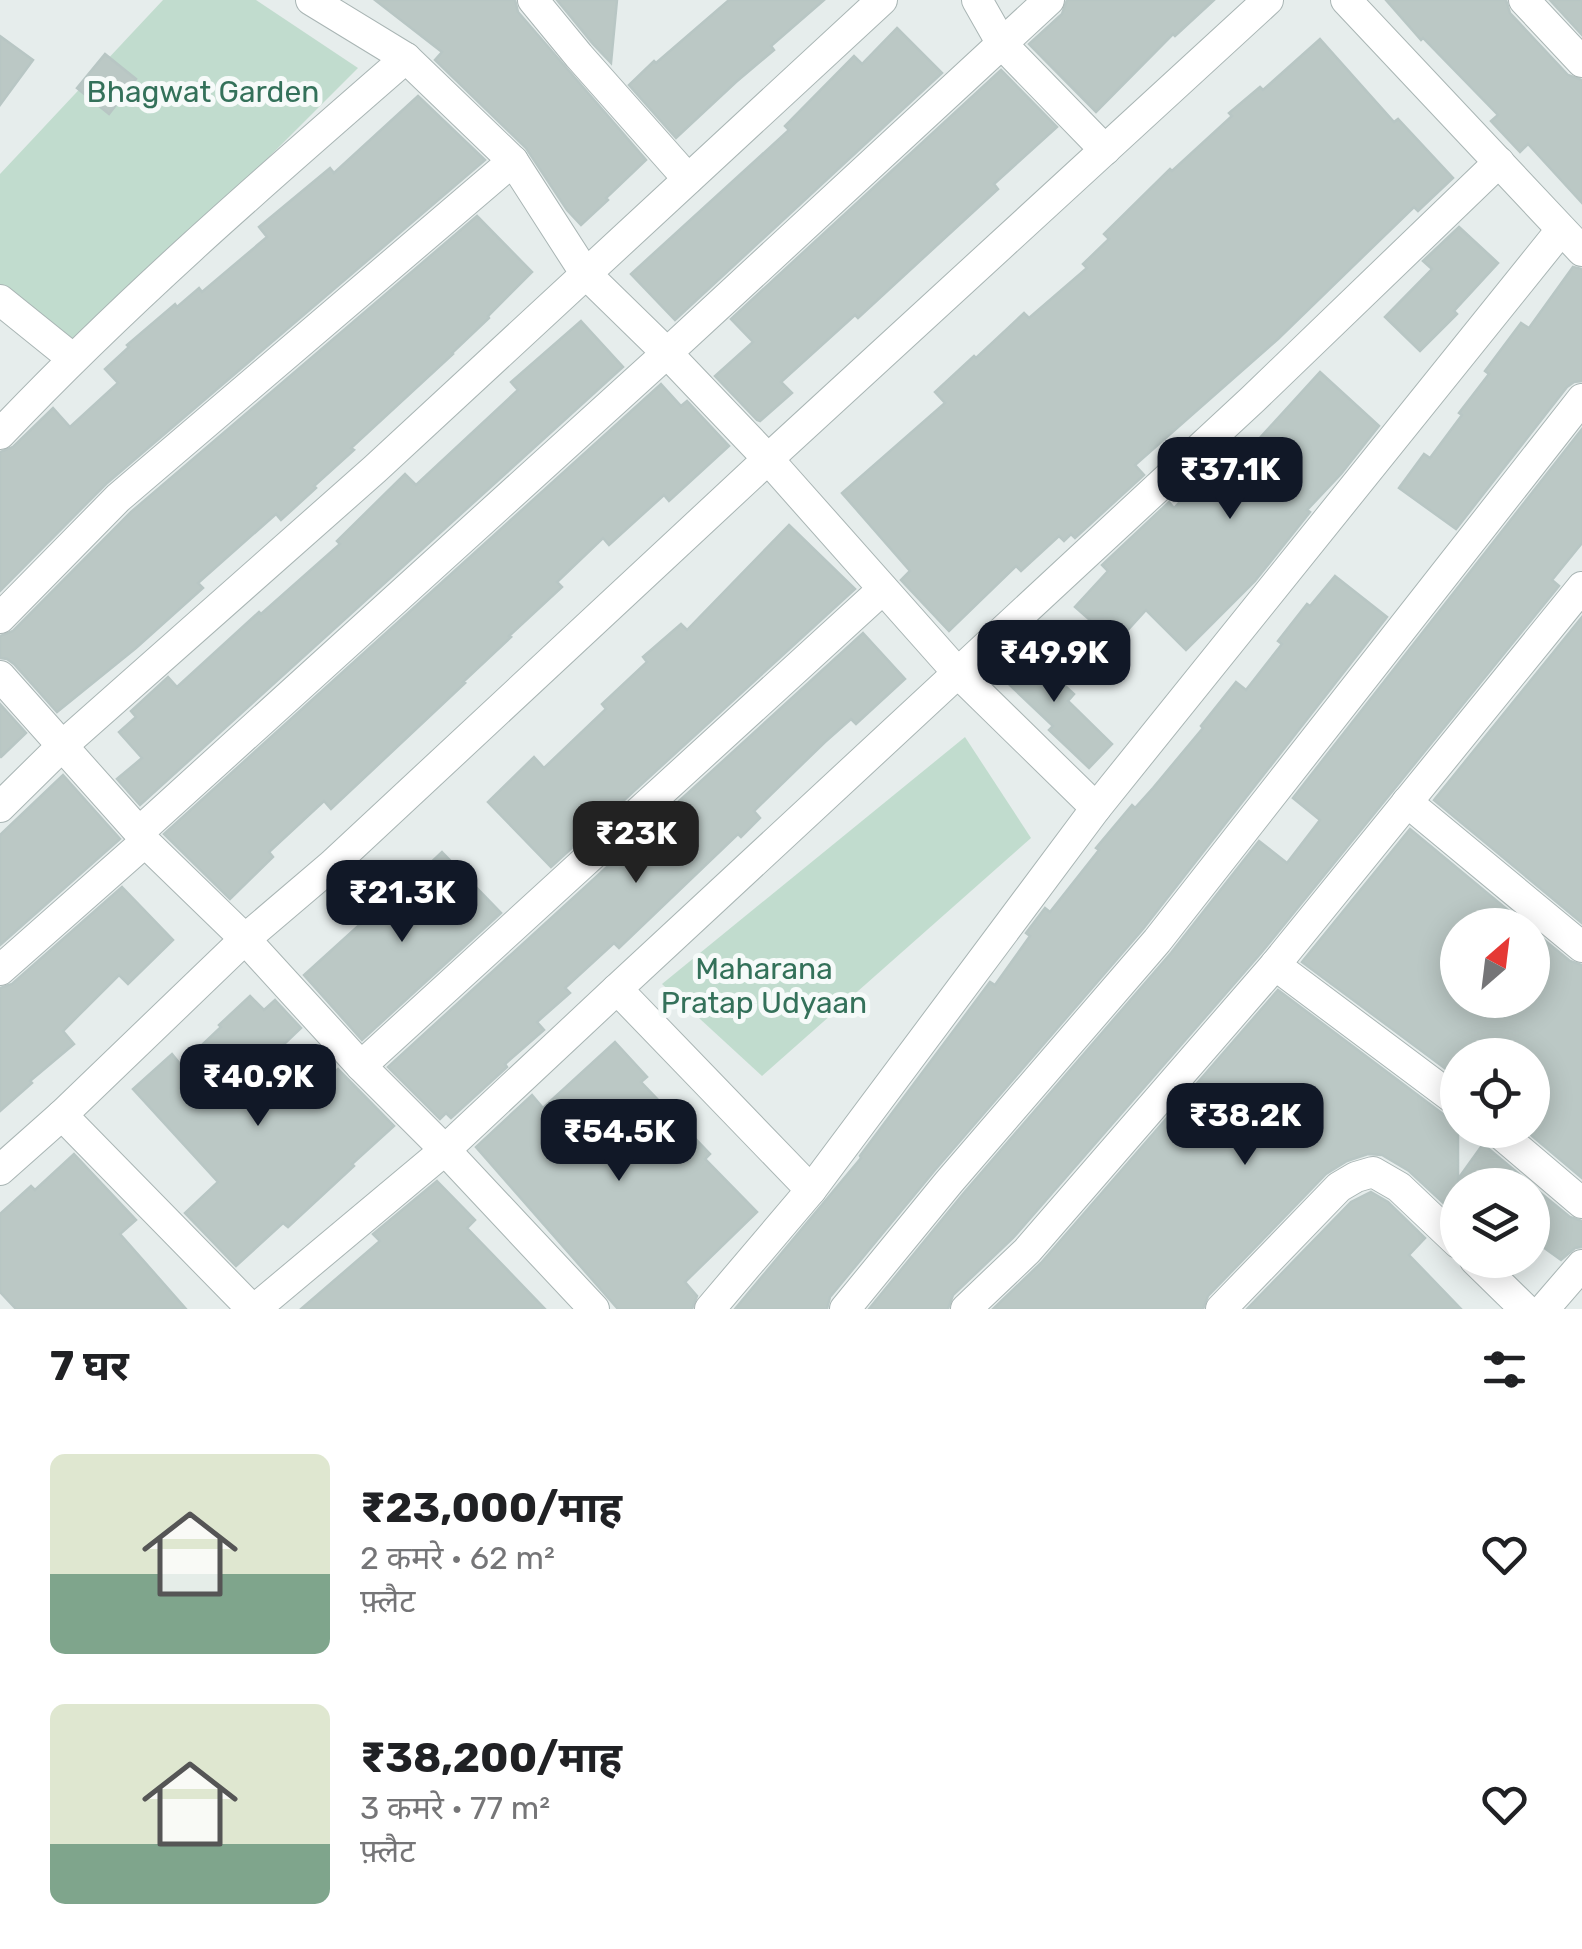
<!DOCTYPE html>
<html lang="hi">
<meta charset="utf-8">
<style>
body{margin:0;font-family:Rubik,"Noto Sans Devanagari",sans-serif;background:#f2f2f2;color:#202124;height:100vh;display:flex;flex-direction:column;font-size:38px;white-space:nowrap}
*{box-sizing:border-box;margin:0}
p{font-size:32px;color:#757577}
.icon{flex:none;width:55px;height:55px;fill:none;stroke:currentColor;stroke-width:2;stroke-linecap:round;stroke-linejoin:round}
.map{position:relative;height:1309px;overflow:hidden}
.drawer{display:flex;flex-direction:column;background:#fff;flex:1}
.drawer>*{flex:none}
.needle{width:65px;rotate:28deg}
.controls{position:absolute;left:1440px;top:908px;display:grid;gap:20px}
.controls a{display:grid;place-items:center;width:110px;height:110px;border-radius:50%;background:#fff;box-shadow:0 5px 25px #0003;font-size:50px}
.price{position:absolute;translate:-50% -85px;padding:0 22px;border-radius:20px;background:#111827;color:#fff;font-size:32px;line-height:65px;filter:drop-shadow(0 2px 5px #0008)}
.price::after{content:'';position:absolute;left:50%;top:60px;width:30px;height:22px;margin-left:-15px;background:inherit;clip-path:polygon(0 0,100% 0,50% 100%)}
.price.selected{background:#222;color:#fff}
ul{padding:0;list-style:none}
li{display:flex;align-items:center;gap:30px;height:250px;padding:0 50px}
li span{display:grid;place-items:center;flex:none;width:280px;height:200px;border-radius:15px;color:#555}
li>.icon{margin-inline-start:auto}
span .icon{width:120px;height:120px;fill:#fffc;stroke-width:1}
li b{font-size:42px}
h2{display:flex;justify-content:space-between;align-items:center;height:120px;padding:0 50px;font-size:42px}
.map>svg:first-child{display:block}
.green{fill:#c1dcce}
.building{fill:#bbc8c5;stroke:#b8c6c4;stroke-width:2.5}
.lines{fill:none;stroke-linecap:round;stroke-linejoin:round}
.minor-casing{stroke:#a9b5b4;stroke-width:32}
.tertiary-casing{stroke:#a9b5b4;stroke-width:32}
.minor{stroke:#fff;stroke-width:30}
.tertiary{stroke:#fff;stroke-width:30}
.labels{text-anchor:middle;stroke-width:10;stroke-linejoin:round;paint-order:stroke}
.park-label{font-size:30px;fill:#34715a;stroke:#f6faf9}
</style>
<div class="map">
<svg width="1582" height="1309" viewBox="0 0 1582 1309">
<rect width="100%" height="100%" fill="#e6edec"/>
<!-- green -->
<g class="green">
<path d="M 163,0 L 256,0 L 358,68 L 76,350 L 0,285 L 0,174 Z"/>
<path d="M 965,737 L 1031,838 L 762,1076 L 662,984 Z"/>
</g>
<!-- building -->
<g class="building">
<path d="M 375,0 L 515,0 L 518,12 L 646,160 L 606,198 L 608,200 L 581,225 L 567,210 L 526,148 L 435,60 L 442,52 Z"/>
<path d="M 557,0 L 617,0 L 611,63 L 593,44 Z"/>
<path d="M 729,0 L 824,0 L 771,46 L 774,50 L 736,82 L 676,138 L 629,85 L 654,61 L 656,63 Z"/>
<path d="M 1067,0 L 1214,0 L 1175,36 L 1173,34 L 1096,112 L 1029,44 L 1062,14 Z"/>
<path d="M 1386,0 L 1506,0 L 1510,13 L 1568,75 L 1582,80 L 1582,203 L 1528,144 L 1520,152 L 1491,121 L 1498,115 L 1423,38 L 1421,40 Z"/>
<path d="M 1550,0 L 1582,0 L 1582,35 Z"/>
<path d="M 897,28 L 942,73 L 675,320 L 631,274 L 789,130 L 785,126 L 854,56 L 862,64 Z"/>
<path d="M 0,36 L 33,60 L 0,105 Z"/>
<path d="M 1320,39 L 1394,122 L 1398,119 L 1453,178 L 1418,211 L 1414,207 L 1278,339 L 1135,465 L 1144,475 L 1075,538 L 1071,534 L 1064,541 L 1059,536 L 1021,571 L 1016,566 L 949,631 L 901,580 L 910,571 L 842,493 L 945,403 L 935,392 L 974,356 L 976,358 L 1024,313 L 1029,318 L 1087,268 L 1083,264 L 1109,239 L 1104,234 L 1170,169 L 1172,171 L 1232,116 L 1229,113 L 1260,87 L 1263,90 Z"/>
<path d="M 105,54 L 136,79 L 109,114 L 77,88 Z"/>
<path d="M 1001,70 L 1057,127 L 994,184 L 998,189 L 858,318 L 855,315 L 781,382 L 792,393 L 760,421 L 757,420 L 715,376 L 753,342 L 731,319 Z"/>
<path d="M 418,96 L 485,160 L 106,484 L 0,591 L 0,452 L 13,447 L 53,408 L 70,427 L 118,383 L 105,369 L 129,347 L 127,345 L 175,304 L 177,307 L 199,288 L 202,292 L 267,237 L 259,227 L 330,168 L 334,173 Z"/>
<path d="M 477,216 L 532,272 L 488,316 L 489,318 L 452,353 L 453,354 L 351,448 L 354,450 L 314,486 L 316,488 L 281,520 L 276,514 L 198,583 L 203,588 L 136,648 L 57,712 L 14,664 L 7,659 L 0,658 L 0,636 L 13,631 L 131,512 Z"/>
<path d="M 1459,227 L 1498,263 L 1454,311 L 1457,314 L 1420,351 L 1385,317 L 1432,269 L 1423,261 Z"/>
<path d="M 1573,267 L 1582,269 L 1582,381 L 1574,382 L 1567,387 L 1456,529 L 1399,488 L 1424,454 L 1430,458 L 1462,415 L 1459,413 L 1489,374 L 1485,371 L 1521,323 L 1529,328 Z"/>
<path d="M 581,321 L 623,367 L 140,805 L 117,779 L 142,758 L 119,732 L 136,717 L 131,711 L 168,677 L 177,687 L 259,612 L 261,614 L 340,544 L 337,541 L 405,474 L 416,485 L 518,390 L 511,382 Z"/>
<path d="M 1320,372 L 1379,426 L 1341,474 L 1307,510 L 1310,512 L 1255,581 L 1186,650 L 1146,610 L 1116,643 L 1075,607 L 1108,571 L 1102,565 L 1169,502 L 1174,508 L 1198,483 L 1201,486 L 1239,445 L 1247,452 Z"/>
<path d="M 661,384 L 681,406 L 687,401 L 729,446 L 669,501 L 664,495 L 609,545 L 603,538 L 557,582 L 562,587 L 509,636 L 511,637 L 463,682 L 465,683 L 331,809 L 324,801 L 269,852 L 273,857 L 230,899 L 164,834 Z"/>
<path d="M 1582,429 L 1582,543 L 1552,580 L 1559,586 L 1261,953 L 1013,1238 L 953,1295 L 948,1309 L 869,1309 L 963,1194 L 1171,953 L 1259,841 L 1287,863 L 1320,820 L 1293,798 Z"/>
<path d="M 789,525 L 855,589 L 551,867 L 488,802 L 534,757 L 544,768 L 606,709 L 602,704 L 647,662 L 643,657 L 681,624 L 687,630 Z"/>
<path d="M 1335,576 L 1387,617 L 1143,929 L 935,1170 L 830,1297 L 827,1309 L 735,1309 L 861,1158 L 860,1156 L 990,982 L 995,985 L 1030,936 L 1026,933 L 1045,908 L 1050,912 L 1099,850 L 1096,848 L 1132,805 L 1135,808 L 1153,788 L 1203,728 L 1201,726 L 1236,682 L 1246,690 L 1282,644 L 1278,641 L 1307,604 L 1310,606 Z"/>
<path d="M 1582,617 L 1582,923 L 1434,800 Z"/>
<path d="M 863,633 L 905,679 L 856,724 L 851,719 L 825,742 L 754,811 L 760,818 L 741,837 L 738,834 L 619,948 L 614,943 L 565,988 L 570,993 L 537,1022 L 544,1030 L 505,1064 L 507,1067 L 451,1118 L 446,1113 L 440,1119 L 388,1067 Z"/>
<path d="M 1021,645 L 1074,694 L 1068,701 L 1112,744 L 1089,768 L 1049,730 L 1053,726 L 996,672 Z"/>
<path d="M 0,704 L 26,733 L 1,757 L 0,757 Z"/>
<path d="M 63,775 L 120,839 L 0,945 L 0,835 Z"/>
<path d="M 1410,829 L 1526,925 L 1458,925 L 1458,1000 L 1532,1000 L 1532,930 L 1570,961 L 1582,965 L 1582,1178 L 1525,1130 L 1532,1130 L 1532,1055 L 1458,1055 L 1458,1078 L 1302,962 Z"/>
<path d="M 442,852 L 501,913 L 362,1040 L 304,975 L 399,889 L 401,891 Z"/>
<path d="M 122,887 L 173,940 L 128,984 L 119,975 L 63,1031 L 74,1044 L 30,1081 L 32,1083 L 0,1111 L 0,988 L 12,984 Z"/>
<path d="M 1278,990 L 1447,1117 L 1458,1120 L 1458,1179 L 1483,1144 L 1532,1185 L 1458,1185 L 1458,1204 L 1451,1210 L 1409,1171 L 1382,1155 L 1368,1154 L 1347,1161 L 1326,1174 L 1208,1296 L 1203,1309 L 993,1309 L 1041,1263 Z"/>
<path d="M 250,996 L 264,1010 L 275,1000 L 301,1028 L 260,1067 L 298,1106 L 338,1069 L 394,1126 L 352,1164 L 354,1166 L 288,1227 L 283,1223 L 236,1266 L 185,1213 L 218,1182 L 133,1089 L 172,1054 L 181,1065 L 221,1027 L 219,1025 Z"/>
<path d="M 615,1042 L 647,1077 L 641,1082 L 710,1154 L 705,1159 L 757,1212 L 685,1282 L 697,1296 L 692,1309 L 618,1309 L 476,1147 L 532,1095 L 543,1108 Z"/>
<path d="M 74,1154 L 136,1220 L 120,1234 L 186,1309 L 16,1309 L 0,1292 L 0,1214 L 31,1186 L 35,1190 Z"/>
<path d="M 437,1181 L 475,1220 L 467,1228 L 545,1309 L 301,1309 L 380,1241 L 373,1234 Z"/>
<path d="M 1532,1186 L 1570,1217 L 1582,1221 L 1582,1247 L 1575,1248 L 1561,1260 L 1532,1239 Z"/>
<path d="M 1371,1192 L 1388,1202 L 1425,1238 L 1409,1255 L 1461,1309 L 1247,1309 L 1351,1202 Z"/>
</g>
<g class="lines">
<defs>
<g id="minor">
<path d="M 311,0 L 406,58 L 513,161 L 585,273 L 667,353 L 768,459 L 958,673 L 1096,808"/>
<path d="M 533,0 L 579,56 L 688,179"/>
<path d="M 977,0 L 1002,44 L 1105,150"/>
<path d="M 1346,0 L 1582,251"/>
<path d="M 1524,0 L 1582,62"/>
<path d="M 0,300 L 72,358"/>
<path d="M 0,434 C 127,300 267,179 406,58"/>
<path d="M 0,618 L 118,498 L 513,161"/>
<path d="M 0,676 L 139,832 L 145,842 L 245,939 L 361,1066 L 445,1150 L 255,1309"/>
<path d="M 1407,802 L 1582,947"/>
<path d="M 0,807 L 62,746 L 375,469 L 882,0"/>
<path d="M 139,832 L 667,353 L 1049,0"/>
<path d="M 1275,965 L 1458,1102"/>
<path d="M 0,970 L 145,842"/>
<path d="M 617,989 L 1253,399 L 1499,162"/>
<path d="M 361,1066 L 883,589"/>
<path d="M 62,1115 L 252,1309"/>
<path d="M 1496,1130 L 1582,1203"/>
<path d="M 1475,1260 L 1525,1309"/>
<path d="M 594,1309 L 445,1150 L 617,989 L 811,1190"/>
<path d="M 710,1309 L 811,1190 L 1096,808 L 1561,230"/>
<path d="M 845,1309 L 949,1182 L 1157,941 L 1582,399"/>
<path d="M 966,1309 L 1027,1251 L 1275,965 L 1582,587"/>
<path d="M 1221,1309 L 1339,1187 L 1356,1177 L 1373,1172 L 1399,1187 L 1458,1243"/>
<path d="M 1544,1309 L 1582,1265"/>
</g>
<path id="tertiary" d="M 0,1170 L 62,1115 L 245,939 L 332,865 L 768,459 L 1268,0"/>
</defs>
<!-- minor casing -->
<use href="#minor" class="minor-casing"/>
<!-- tertiary casing -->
<use href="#tertiary" class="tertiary-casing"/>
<!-- minor -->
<use href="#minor" class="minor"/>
<!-- tertiary -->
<use href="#tertiary" class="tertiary"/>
</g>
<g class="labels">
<!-- park labels -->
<g class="park-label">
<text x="203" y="102">Bhagwat Garden</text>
<text x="764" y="979">Maharana<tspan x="764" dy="34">Pratap Udyaan</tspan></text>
</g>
</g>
</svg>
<div class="controls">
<a><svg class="needle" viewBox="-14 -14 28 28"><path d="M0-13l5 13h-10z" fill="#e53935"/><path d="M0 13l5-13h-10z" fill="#757577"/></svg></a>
<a><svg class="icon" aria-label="locate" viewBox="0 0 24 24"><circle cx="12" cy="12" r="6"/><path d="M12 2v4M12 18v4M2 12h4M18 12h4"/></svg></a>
<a><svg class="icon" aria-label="layers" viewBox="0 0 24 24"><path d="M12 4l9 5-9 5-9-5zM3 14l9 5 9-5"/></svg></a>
</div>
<b class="price" style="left:1230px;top:522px">₹37.1K</b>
<b class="price" style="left:1054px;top:705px">₹49.9K</b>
<b class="price selected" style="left:636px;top:886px">₹23K</b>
<b class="price" style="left:402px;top:945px">₹21.3K</b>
<b class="price" style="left:258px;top:1129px">₹40.9K</b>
<b class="price" style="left:1245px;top:1168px">₹38.2K</b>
<b class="price" style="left:619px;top:1184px">₹54.5K</b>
</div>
<section class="drawer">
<h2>7 घर<svg class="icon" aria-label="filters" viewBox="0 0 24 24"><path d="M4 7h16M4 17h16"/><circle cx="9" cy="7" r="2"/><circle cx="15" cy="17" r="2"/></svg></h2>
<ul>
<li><span style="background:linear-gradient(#dfe7d0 60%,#7fa58c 0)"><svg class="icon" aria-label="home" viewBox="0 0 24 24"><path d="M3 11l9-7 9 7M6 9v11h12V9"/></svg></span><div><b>₹23,000/माह</b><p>2 कमरे · 62 m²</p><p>फ़्लैट</p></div><svg class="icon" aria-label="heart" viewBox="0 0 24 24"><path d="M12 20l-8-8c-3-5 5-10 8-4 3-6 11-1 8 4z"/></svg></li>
<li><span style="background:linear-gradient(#dfe7d0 70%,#7fa58c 0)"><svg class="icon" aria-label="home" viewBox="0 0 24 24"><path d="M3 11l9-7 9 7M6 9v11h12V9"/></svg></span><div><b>₹38,200/माह</b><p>3 कमरे · 77 m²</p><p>फ़्लैट</p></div><svg class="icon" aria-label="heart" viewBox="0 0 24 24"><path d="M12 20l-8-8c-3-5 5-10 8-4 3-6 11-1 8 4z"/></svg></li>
</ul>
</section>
